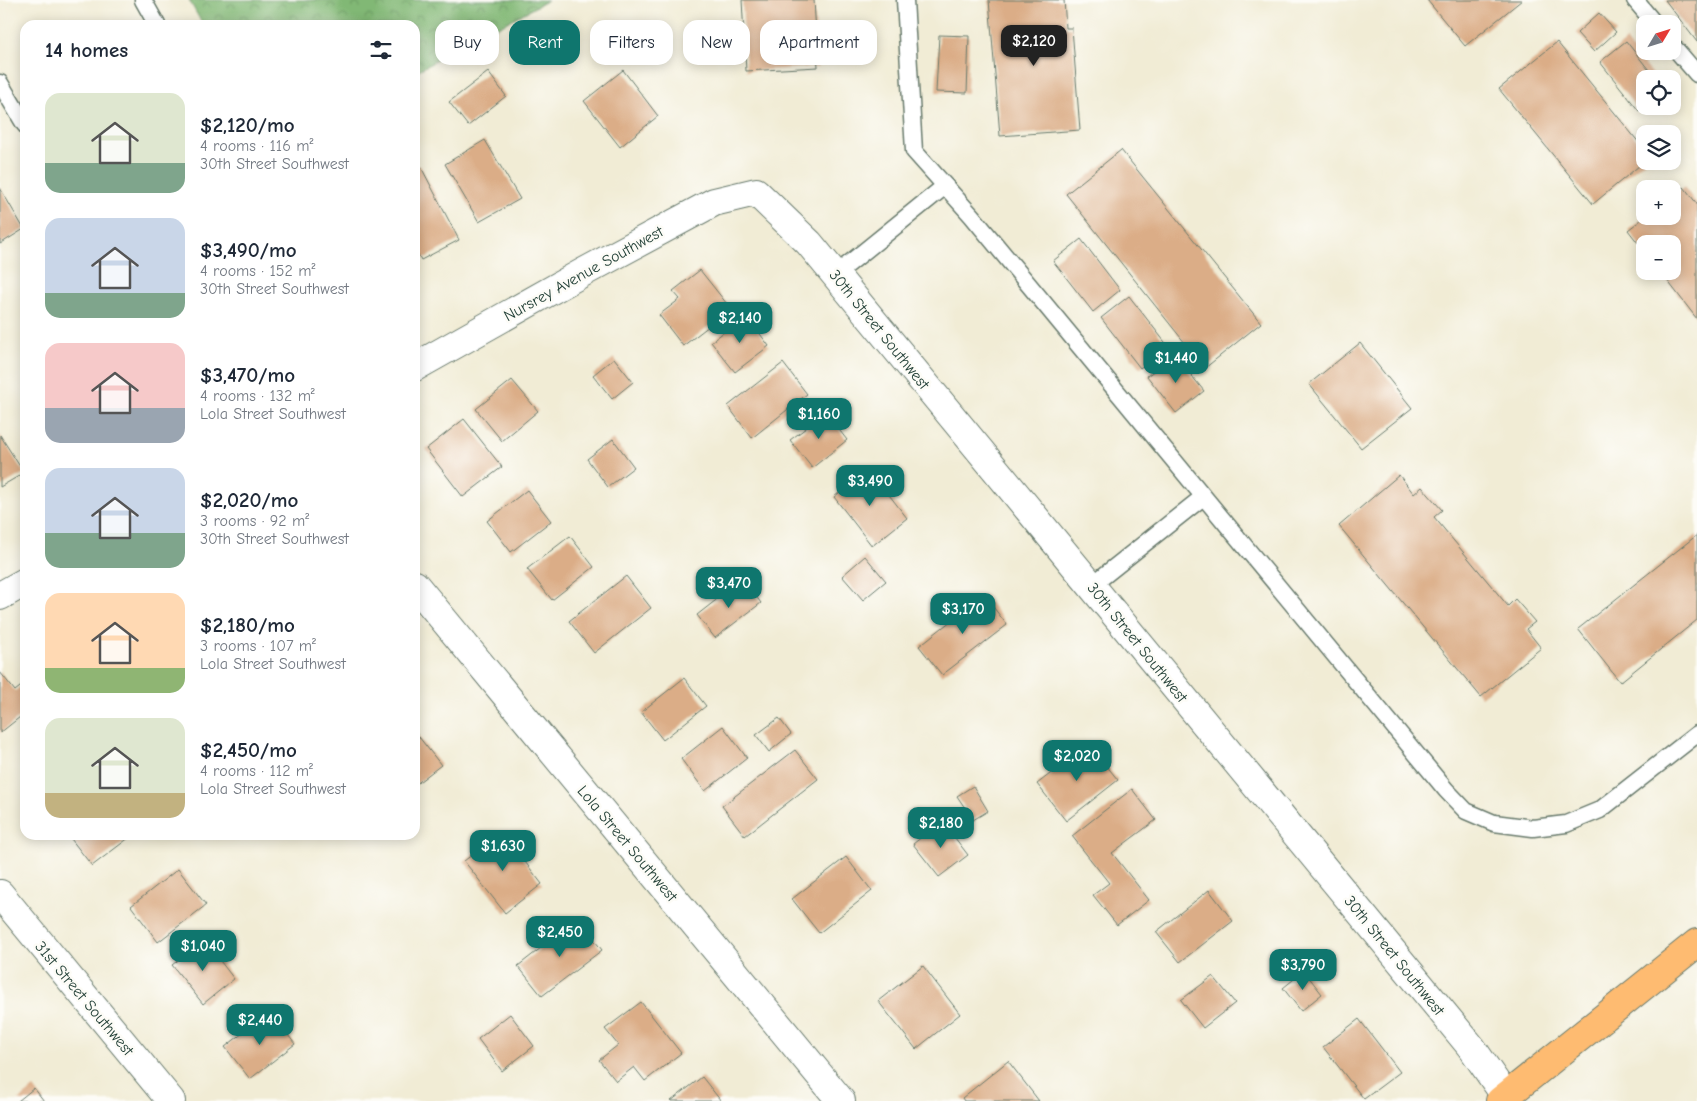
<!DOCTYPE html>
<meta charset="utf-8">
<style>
body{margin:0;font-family:"Comic Neue",sans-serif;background:#f2f2f3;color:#1f2937;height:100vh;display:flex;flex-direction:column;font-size:19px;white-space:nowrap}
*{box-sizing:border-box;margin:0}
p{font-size:16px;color:#747a83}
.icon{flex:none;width:28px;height:28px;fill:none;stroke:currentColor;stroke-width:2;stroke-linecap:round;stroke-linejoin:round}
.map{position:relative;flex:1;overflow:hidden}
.drawer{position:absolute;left:20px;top:20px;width:400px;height:820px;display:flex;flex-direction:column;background:#fff;border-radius:15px;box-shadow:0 2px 12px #0003}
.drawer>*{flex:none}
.top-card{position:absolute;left:435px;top:20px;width:475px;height:45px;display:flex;gap:10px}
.needle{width:32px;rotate:52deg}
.tools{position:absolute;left:1636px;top:15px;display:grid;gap:10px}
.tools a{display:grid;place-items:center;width:45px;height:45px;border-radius:10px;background:#fff;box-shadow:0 2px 12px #0003;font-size:25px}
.price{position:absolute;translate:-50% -42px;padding:0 11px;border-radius:10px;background:#0f766e;color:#fff;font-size:16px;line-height:32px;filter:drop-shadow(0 1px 2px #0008)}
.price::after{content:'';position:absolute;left:50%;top:30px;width:15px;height:11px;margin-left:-8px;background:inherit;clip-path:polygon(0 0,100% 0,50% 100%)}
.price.selected{background:#222;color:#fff}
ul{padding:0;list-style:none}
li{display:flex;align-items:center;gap:15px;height:125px;padding:0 25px}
li span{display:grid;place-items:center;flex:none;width:140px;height:100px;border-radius:15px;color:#555}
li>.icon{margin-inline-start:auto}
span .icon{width:60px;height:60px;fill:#fffc;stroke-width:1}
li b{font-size:21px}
h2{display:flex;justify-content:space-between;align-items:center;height:60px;padding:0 25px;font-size:21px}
.tag{padding:0 18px;border-radius:15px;background:#fff;box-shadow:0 2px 12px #0003;font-size:18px;line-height:45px}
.tag.selected{background:#0f766e;color:#fff}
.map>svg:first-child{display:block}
.forest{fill:url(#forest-crowns);stroke:#507a54}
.building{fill:#dbad87}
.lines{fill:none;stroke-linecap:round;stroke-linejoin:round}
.service-casing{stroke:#687a6c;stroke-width:19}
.minor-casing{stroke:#687a6c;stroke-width:30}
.primary-casing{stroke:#687a6c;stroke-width:30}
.service{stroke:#fff;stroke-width:16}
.minor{stroke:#fff;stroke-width:28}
.primary{stroke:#febb71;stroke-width:28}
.labels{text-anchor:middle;stroke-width:5;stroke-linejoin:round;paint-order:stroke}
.street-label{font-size:16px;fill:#1f3d34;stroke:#fdfcf7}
</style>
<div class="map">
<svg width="1697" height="1101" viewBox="0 0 1697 1101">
<defs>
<pattern id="forest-crowns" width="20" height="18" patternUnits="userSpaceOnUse" patternTransform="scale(1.25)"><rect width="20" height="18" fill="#81b875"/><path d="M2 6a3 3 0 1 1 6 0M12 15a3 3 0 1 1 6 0" fill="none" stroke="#699761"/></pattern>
</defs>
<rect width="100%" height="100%" fill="#fdfcf7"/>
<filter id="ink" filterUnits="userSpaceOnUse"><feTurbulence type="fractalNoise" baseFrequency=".02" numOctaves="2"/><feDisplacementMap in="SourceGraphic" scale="10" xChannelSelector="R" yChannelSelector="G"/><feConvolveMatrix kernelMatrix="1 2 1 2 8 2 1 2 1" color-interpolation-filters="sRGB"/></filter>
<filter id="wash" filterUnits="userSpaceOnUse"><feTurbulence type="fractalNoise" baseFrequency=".0096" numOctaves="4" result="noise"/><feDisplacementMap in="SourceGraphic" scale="20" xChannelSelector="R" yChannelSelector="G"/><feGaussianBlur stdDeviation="1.12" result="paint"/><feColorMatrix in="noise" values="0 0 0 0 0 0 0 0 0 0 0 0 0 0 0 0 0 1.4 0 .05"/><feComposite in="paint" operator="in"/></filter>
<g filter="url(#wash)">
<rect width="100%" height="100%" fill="#f1ecd5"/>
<!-- forest -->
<path class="forest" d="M 189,0 L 548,0 L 415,72 L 415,25 L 203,25 Z"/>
<g id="blocks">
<!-- building -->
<g class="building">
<path d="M 742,0 L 814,0 L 818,67 L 746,71 Z"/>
<path d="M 989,0 L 1064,0 L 1066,28 L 1072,28 L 1080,130 L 1000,136 Z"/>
<path d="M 1427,0 L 1522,0 L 1465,46 Z"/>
<path d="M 1665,0 L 1697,0 L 1697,42 Z"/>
<path d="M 1599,13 L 1616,32 L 1594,52 L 1577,33 Z"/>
<path d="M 939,35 L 969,36 L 967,93 L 936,92 Z"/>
<path d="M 1626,41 L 1656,79 L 1645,79 L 1645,106 L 1639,111 L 1600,62 Z"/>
<path d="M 1557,42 L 1645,150 L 1645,161 L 1593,204 L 1499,89 Z"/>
<path d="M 623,70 L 658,116 L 620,147 L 584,101 Z"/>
<path d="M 488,72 L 506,96 L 468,126 L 449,102 Z"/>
<path d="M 485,140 L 520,199 L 479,222 L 445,164 Z"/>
<path d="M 1121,150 L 1261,323 L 1205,368 L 1066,194 Z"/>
<path d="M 420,165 L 459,240 L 421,260 L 415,249 L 415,168 Z"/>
<path d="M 1684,187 L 1697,204 L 1697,319 L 1660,271 L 1672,271 L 1672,244 L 1645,244 L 1645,252 L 1628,230 L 1646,216 L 1672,216 L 1672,195 Z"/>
<path d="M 0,188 L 24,229 L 0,244 Z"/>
<path d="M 1081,239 L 1120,290 L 1093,312 L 1053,261 Z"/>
<path d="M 700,270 L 731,309 L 683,346 L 659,315 L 680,299 L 673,291 Z"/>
<path d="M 1129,296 L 1168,346 L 1140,368 L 1101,318 Z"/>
<path d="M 746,315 L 769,346 L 735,372 L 711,342 Z"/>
<path d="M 1360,343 L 1412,408 L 1361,448 L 1309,384 Z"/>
<path d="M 1175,355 L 1204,391 L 1176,413 L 1147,376 Z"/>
<path d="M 614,358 L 633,382 L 612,399 L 593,375 Z"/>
<path d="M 783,363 L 807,394 L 752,438 L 728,406 Z"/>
<path d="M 512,380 L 538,411 L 502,441 L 476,409 Z"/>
<path d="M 826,413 L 847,440 L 812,468 L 790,440 Z"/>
<path d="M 464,419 L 502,467 L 463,497 L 426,449 Z"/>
<path d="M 0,435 L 24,473 L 0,487 Z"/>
<path d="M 613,439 L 634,467 L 608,487 L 587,459 Z"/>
<path d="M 869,469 L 907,518 L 872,546 L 834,497 Z"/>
<path d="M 1399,475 L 1414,494 L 1422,487 L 1442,510 L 1434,517 L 1508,606 L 1515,599 L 1535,622 L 1526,629 L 1541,648 L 1481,697 L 1339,526 Z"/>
<path d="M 527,490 L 551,521 L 511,552 L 487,521 Z"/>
<path d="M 1697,535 L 1697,620 L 1620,682 L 1578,629 Z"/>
<path d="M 570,536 L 594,567 L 552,600 L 527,569 Z"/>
<path d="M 865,556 L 886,581 L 863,600 L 842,576 Z"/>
<path d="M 626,576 L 651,608 L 594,653 L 569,621 Z"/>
<path d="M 743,579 L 761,603 L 715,638 L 697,615 Z"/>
<path d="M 984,595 L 1007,625 L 942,675 L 919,646 Z"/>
<path d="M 0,672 L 15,691 L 25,683 L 25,713 L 0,733 Z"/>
<path d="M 684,678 L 706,706 L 663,740 L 641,712 Z"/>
<path d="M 779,718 L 791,734 L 769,752 L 756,735 Z"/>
<path d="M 723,726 L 747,758 L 705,791 L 681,759 Z"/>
<path d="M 415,732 L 441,765 L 415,785 Z"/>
<path d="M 1089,744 L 1118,780 L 1066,821 L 1037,784 Z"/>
<path d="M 795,750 L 818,779 L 745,836 L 722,806 Z"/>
<path d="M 973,786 L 988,811 L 973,820 L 957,796 Z"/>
<path d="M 1132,789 L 1156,820 L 1112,853 L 1149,900 L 1117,925 L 1093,895 L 1109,883 L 1072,836 Z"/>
<path d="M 942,821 L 968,855 L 939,877 L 913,844 Z"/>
<path d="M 502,832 L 542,884 L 505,913 L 464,861 Z"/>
<path d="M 68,835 L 129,835 L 130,837 L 92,866 Z"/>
<path d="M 846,857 L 872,891 L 819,933 L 792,899 Z"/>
<path d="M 178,869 L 206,905 L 158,942 L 131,906 Z"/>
<path d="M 1209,890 L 1233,921 L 1180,962 L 1156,932 Z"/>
<path d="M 578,919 L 602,950 L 542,996 L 518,966 Z"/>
<path d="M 204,940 L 234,979 L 203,1004 L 172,965 Z"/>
<path d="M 923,966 L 960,1014 L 916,1049 L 878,1001 Z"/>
<path d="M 1304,971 L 1322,994 L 1301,1011 L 1283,988 Z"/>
<path d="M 1213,976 L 1235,1003 L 1203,1028 L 1181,1000 Z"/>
<path d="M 641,1002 L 681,1053 L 645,1081 L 634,1067 L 616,1081 L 599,1060 L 618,1045 L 605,1029 Z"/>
<path d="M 270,1012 L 295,1044 L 250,1079 L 225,1047 Z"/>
<path d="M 510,1014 L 534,1046 L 502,1071 L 478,1039 Z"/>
<path d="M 1359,1019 L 1400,1072 L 1364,1099 L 1323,1047 Z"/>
<path d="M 1008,1061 L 1039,1101 L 964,1101 L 962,1098 Z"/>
<path d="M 702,1077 L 721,1101 L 671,1101 Z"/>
<path d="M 34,1088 L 44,1101 L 18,1101 Z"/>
</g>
</g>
</g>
<g filter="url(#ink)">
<use href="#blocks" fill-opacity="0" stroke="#687a6c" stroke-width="1"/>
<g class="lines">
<defs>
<g id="service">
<path d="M 143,0 L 157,25"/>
<path d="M 905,0 L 914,151 L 972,216 L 1446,790 L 1466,811 L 1494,823 L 1533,828 L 1566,824 L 1600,810 L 1697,734"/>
<path d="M 1635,0 L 1655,24"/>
<path d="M 1672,45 L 1697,74"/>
<path d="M 0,83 L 25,125"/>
<path d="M 835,275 L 945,186"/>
<path d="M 1091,586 L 1203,497"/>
</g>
<g id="minor">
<path d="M 415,367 L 582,273 L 714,202 L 756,192 L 809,243 L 1472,1048 L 1509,1101"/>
<path d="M 415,585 L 841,1101"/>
<path d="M 0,596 L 25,582"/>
<path d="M 0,894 L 171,1101"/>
</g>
<path id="primary" d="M 1500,1101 L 1697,943"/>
</defs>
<!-- service casing -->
<use href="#service" class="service-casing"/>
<!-- minor casing -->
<use href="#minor" class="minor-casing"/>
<!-- primary casing -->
<use href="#primary" class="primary-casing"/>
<!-- service -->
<use href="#service" class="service"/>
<!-- minor -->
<use href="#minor" class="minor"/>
<!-- primary -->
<use href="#primary" class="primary"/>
</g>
</g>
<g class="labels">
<!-- street labels -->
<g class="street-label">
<text transform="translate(583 273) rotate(-29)" y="6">Nursrey Avenue Southwest</text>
<text transform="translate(880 329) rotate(51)" y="6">30th Street Southwest</text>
<text transform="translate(1138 642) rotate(51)" y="6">30th Street Southwest</text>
<text transform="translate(628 843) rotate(50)" y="6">Lola Street Southwest</text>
<text transform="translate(1395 955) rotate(51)" y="6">30th Street Southwest</text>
<text transform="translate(85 998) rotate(50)" y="6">31st Street Southwest</text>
</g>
</g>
</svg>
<div class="tools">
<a><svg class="needle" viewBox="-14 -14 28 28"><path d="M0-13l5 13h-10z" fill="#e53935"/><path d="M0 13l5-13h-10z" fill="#747a83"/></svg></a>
<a><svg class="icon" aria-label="locate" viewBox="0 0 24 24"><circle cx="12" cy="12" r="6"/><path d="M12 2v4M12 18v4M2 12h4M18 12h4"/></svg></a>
<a><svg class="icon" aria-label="layers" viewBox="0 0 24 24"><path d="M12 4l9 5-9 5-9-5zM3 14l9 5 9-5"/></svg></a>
<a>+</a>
<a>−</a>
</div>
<b class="price selected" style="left:1034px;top:67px">$2,120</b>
<b class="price" style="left:740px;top:344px">$2,140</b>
<b class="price" style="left:1176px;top:384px">$1,440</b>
<b class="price" style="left:819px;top:440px">$1,160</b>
<b class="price" style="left:870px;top:507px">$3,490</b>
<b class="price" style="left:729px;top:609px">$3,470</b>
<b class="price" style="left:963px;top:635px">$3,170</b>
<b class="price" style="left:1077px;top:782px">$2,020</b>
<b class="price" style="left:941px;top:849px">$2,180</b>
<b class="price" style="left:503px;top:872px">$1,630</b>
<b class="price" style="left:560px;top:958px">$2,450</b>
<b class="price" style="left:203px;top:972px">$1,040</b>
<b class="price" style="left:1303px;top:991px">$3,790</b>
<b class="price" style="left:260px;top:1046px">$2,440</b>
<div class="top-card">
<a class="tag">Buy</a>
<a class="tag selected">Rent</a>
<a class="tag">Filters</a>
<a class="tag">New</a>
<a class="tag">Apartment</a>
</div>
<section class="drawer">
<h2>14 homes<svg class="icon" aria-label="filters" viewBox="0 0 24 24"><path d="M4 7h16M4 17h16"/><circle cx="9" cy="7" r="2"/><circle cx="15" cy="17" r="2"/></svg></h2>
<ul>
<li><span style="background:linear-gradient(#dfe7d0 70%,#7fa58c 0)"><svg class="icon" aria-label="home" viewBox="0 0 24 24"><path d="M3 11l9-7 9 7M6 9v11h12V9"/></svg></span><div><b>$2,120/mo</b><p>4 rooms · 116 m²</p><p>30th Street Southwest</p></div></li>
<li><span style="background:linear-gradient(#c9d6e8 75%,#7fa58c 0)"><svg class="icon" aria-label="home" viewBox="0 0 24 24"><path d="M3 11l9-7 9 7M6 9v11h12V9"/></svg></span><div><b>$3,490/mo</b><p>4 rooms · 152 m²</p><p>30th Street Southwest</p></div></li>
<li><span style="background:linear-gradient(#f6c9c9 65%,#9aa5b1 0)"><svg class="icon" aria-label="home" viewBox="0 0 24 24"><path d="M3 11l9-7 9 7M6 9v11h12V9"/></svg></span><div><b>$3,470/mo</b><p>4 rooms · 132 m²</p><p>Lola Street Southwest</p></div></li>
<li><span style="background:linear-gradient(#c9d6e8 65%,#7fa58c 0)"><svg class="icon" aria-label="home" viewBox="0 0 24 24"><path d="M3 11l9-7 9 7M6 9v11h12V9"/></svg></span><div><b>$2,020/mo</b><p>3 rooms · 92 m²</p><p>30th Street Southwest</p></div></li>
<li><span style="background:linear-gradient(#ffd9b3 75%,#8fb573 0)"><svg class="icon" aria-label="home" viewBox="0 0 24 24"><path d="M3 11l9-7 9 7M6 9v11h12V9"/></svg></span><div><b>$2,180/mo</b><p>3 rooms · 107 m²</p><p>Lola Street Southwest</p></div></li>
<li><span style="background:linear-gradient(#dfe7d0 75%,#c2b280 0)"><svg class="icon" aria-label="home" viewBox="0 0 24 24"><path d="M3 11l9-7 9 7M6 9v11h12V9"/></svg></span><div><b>$2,450/mo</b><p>4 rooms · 112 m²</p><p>Lola Street Southwest</p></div></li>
</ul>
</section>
</div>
